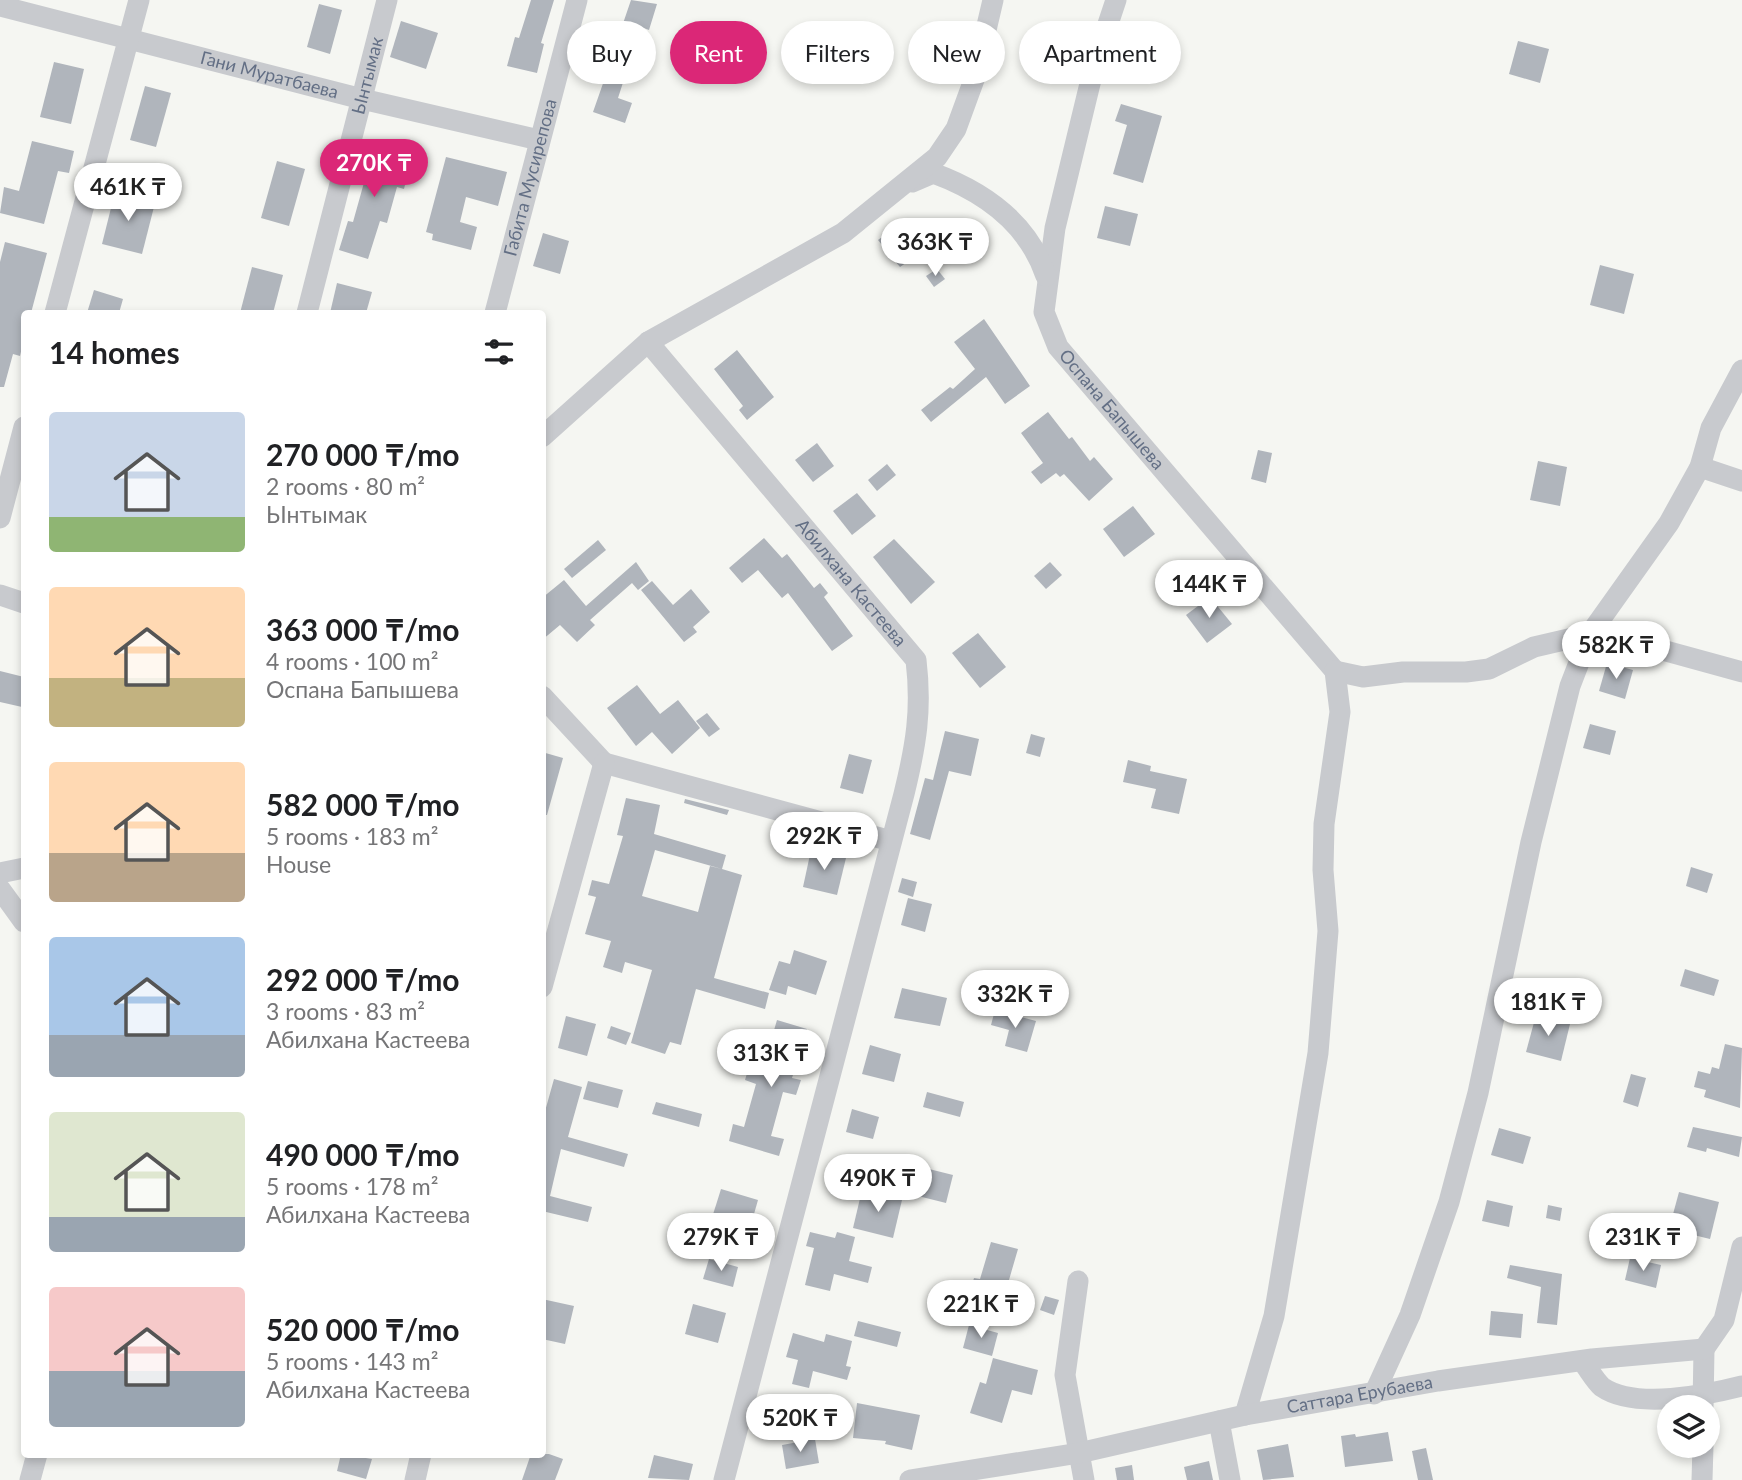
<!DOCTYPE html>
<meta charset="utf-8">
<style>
body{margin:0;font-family:Lato,sans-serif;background:#f6f6f6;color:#202124;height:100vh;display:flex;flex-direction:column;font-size:26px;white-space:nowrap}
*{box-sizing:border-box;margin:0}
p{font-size:23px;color:#757577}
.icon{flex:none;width:38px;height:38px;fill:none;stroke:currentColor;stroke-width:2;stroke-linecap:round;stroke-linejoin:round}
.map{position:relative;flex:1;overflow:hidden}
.sheet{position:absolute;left:21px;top:310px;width:525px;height:1148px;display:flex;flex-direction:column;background:#fff;border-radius:7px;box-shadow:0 4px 10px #0003}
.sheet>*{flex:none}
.banner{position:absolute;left:567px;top:21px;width:665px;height:63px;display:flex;gap:14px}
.controls{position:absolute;left:1657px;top:1395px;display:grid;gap:14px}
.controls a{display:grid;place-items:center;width:63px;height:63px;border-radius:50%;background:#fff;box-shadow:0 4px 10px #0003;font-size:35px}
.price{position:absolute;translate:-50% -60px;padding:0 16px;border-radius:24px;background:#fff;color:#222;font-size:23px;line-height:46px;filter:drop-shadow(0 2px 4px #0008)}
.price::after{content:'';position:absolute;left:50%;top:42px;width:21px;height:16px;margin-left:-10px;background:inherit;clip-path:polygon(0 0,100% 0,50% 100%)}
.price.active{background:#db2777;color:#fff}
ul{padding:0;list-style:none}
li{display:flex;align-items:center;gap:21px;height:175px;padding:0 28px}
li span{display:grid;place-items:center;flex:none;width:196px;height:140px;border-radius:7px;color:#555}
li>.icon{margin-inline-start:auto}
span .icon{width:84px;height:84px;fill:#fffc;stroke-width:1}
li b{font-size:30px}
h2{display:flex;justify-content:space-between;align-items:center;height:84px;padding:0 28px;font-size:30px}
.pill{padding:0 24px;border-radius:32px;background:#fff;box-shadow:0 4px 10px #0003;font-size:24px;line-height:63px}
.pill.active{background:#db2777;color:#fff}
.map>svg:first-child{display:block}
.building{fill:#b0b5bc;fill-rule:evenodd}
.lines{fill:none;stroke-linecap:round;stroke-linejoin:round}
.street{stroke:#c8cace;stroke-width:21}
.labels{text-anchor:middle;stroke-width:7;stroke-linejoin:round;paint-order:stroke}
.street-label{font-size:18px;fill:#636f85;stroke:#fff}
</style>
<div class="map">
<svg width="1742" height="1480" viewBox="0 0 1742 1480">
<rect width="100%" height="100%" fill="#f5f6f2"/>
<!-- building -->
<g class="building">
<path d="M 531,0 L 554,0 L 541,43 L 544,44 L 537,73 L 507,66 L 515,37 L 519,38 Z"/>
<path d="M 631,0 L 657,4 L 649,30 L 641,27 L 618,98 L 632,103 L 625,123 L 593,112 L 607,72 L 585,65 L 594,37 L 616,44 Z"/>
<path d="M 319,4 L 342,10 L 330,54 L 307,47 Z"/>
<path d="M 401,21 L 438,33 L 426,69 L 390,57 Z"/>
<path d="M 1518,41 L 1549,49 L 1540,83 L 1509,74 Z"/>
<path d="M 54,62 L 84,69 L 71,124 L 40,117 Z"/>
<path d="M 145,86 L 171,93 L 156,147 L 130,140 Z"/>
<path d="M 1121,104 L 1162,116 L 1143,183 L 1113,174 L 1127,125 L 1115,121 Z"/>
<path d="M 32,141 L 74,151 L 69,173 L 58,171 L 44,224 L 0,213 L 4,187 L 19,191 Z"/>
<path d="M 363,147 L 411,160 L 404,189 L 397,187 L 387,223 L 380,221 L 368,259 L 339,250 L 348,221 L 353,222 L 365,179 L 355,176 Z"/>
<path d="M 446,157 L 507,172 L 498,206 L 466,197 L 460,222 L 477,227 L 471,250 L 432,240 L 433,234 L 426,232 Z"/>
<path d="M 277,161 L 305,169 L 289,226 L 261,218 Z"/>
<path d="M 115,192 L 155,203 L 142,254 L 102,244 Z"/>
<path d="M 1105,206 L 1138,214 L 1130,246 L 1097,238 Z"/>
<path d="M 900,224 L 922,252 L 900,267 L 878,240 Z"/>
<path d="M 543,233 L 569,241 L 560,274 L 533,266 Z"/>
<path d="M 5,242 L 47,253 L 31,313 L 24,313 L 24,339 L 20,356 L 13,354 L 4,387 L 0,387 L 0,262 Z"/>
<path d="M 1600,265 L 1634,274 L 1624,314 L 1590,305 Z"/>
<path d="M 252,267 L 283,275 L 273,313 L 240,313 Z"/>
<path d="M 937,269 L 945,279 L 934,287 L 926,276 Z"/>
<path d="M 337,283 L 372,292 L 366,313 L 330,313 Z"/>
<path d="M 94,290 L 123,299 L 119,313 L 87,313 Z"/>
<path d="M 984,319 L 1030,386 L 1005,404 L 986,377 L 931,422 L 921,410 L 950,387 L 953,389 L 975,369 L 954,342 Z"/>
<path d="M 737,350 L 774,397 L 747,420 L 739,410 L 743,406 L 714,369 Z"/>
<path d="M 1048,412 L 1069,439 L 1072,437 L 1090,461 L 1094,457 L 1113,479 L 1089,501 L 1064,474 L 1060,477 L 1056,473 L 1041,484 L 1031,472 L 1043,463 L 1021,433 Z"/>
<path d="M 817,443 L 834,466 L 813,482 L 795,460 Z"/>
<path d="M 1258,450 L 1272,453 L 1266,483 L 1251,479 Z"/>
<path d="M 1538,461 L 1567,467 L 1560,506 L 1530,500 Z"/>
<path d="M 887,464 L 896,475 L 877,491 L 868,480 Z"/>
<path d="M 857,493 L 876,516 L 852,535 L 833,511 Z"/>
<path d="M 1133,506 L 1155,534 L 1124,557 L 1103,529 Z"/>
<path d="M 764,538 L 782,558 L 787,554 L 814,588 L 820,583 L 828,593 L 824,597 L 853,636 L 832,651 L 788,593 L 782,598 L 758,570 L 742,583 L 729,568 Z"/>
<path d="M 894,539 L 935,582 L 911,604 L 873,557 Z"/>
<path d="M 598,540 L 606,550 L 572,578 L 564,569 Z"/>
<path d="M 636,562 L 649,581 L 638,590 L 632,583 L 590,620 L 595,625 L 577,642 L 560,625 L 542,640 L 542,598 L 564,580 L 586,606 Z"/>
<path d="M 1050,562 L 1062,575 L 1046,589 L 1034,576 Z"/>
<path d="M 652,581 L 673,605 L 691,589 L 710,612 L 693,627 L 697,632 L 684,642 L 641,590 Z"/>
<path d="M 1210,597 L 1232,624 L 1207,643 L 1186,615 Z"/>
<path d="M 978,633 L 1006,667 L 980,688 L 952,653 Z"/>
<path d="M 1607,663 L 1633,670 L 1625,699 L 1599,691 Z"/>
<path d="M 0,671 L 24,677 L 22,707 L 0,702 Z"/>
<path d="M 637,685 L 660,714 L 678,700 L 700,728 L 672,754 L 652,732 L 636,746 L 607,708 Z"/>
<path d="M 707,713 L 720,729 L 709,737 L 696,721 Z"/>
<path d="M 1590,724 L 1616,731 L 1610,755 L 1583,748 Z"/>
<path d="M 945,731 L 979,739 L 971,776 L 949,771 L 930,840 L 910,834 L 925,778 L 933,780 Z"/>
<path d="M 1031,734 L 1045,738 L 1040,757 L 1026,753 Z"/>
<path d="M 542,752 L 563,758 L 547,815 L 542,815 Z"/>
<path d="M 849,754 L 872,760 L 863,794 L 840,788 Z"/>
<path d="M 1128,760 L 1151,766 L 1150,771 L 1187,779 L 1179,814 L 1151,808 L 1156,789 L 1123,782 Z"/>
<path d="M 626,798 L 660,805 L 654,834 L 726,855 L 722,869 L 742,875 L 714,978 L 769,993 L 765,1009 L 696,989 L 681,1045 L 670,1042 L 665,1054 L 631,1043 L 652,970 L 625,962 L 622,973 L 603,967 L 611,941 L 585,934 L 596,897 L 588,895 L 592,880 L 609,884 L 623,836 L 617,835 ZM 655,850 L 722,869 L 710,866 L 698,912 L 642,896 Z"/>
<path d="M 685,799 L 729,810 L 727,815 L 684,803 Z"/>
<path d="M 811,850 L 846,858 L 837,895 L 803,887 Z"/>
<path d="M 1691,867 L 1713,874 L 1707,893 L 1686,886 Z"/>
<path d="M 902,878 L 917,882 L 913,897 L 898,892 Z"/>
<path d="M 908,898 L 932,904 L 925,932 L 901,925 Z"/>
<path d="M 794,950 L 827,961 L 816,995 L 788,986 L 786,995 L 769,990 L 779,961 L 790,964 Z"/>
<path d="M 1685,969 L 1719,980 L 1714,996 L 1680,986 Z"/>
<path d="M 902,988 L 947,998 L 940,1026 L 894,1018 Z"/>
<path d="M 995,1010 L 1036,1021 L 1027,1052 L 1005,1046 L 1009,1030 L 991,1025 Z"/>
<path d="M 1536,1015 L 1570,1024 L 1561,1061 L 1526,1052 Z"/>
<path d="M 566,1016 L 596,1024 L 587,1056 L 558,1048 Z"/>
<path d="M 777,1020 L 807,1029 L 792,1078 L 801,1080 L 796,1095 L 783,1092 L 771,1136 L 784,1139 L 779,1156 L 729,1141 L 733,1124 L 744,1127 L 756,1084 L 745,1080 L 752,1057 L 765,1061 Z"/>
<path d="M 611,1026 L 631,1033 L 626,1045 L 607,1038 Z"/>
<path d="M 1725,1044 L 1742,1048 L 1740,1108 L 1704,1097 L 1706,1090 L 1694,1087 L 1698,1071 L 1710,1074 L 1712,1067 L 1719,1069 Z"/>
<path d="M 870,1045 L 901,1054 L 894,1082 L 862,1074 Z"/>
<path d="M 1631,1074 L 1646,1078 L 1638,1107 L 1623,1102 Z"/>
<path d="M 554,1079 L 582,1087 L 568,1137 L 628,1154 L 624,1167 L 561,1149 L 550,1196 L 592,1207 L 588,1222 L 542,1211 L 542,1122 Z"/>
<path d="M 588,1081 L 623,1090 L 618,1108 L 583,1099 Z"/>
<path d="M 927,1092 L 964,1102 L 960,1117 L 923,1107 Z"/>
<path d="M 656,1102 L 702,1114 L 699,1127 L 652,1114 Z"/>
<path d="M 852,1109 L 879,1117 L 873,1139 L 846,1132 Z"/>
<path d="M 1693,1127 L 1742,1137 L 1739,1157 L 1707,1148 L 1706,1152 L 1687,1147 Z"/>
<path d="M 1499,1128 L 1531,1137 L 1523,1164 L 1491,1155 Z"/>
<path d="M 925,1168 L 953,1175 L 946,1203 L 918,1196 Z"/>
<path d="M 721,1189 L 758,1200 L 748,1235 L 710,1224 Z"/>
<path d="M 862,1190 L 902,1200 L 893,1238 L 853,1228 Z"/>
<path d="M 1679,1192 L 1719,1202 L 1710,1239 L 1669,1229 Z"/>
<path d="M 1487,1200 L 1513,1206 L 1509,1227 L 1482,1221 Z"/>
<path d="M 1548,1205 L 1562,1208 L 1560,1221 L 1546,1218 Z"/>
<path d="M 810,1232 L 835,1238 L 837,1232 L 855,1237 L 849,1261 L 872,1267 L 868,1283 L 834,1274 L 830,1291 L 805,1285 L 814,1248 L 806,1246 Z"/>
<path d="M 991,1242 L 1018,1249 L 1002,1304 L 969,1295 L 974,1278 L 980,1279 Z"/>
<path d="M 1630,1258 L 1661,1265 L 1656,1288 L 1625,1280 Z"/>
<path d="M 709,1259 L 738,1267 L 733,1287 L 703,1279 Z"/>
<path d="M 1510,1265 L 1562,1274 L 1557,1325 L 1537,1323 L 1541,1287 L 1507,1278 Z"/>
<path d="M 1045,1296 L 1059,1300 L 1054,1315 L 1040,1310 Z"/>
<path d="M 542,1299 L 574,1306 L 565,1344 L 542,1339 L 546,1322 L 542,1321 Z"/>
<path d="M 693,1304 L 726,1313 L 718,1343 L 685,1334 Z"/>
<path d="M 1491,1311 L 1523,1314 L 1521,1338 L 1489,1335 Z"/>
<path d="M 858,1321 L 901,1332 L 897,1347 L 854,1336 Z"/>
<path d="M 969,1325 L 998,1333 L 992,1356 L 963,1348 Z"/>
<path d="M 793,1333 L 824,1342 L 826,1334 L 852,1341 L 846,1366 L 851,1367 L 847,1380 L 813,1371 L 809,1388 L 792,1384 L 798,1360 L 786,1357 Z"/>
<path d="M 993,1358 L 1038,1370 L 1032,1395 L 1012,1390 L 1002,1423 L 970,1413 L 980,1382 L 986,1384 Z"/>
<path d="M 857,1403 L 920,1415 L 912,1450 L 885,1444 L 886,1441 L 853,1438 Z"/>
<path d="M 1388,1432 L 1393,1461 L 1345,1467 L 1341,1436 L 1355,1434 L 1356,1437 Z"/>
<path d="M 815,1439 L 819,1463 L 786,1469 L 782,1445 Z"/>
<path d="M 1288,1444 L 1294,1477 L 1263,1480 L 1257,1450 Z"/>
<path d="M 1426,1448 L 1433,1480 L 1418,1480 L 1412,1451 Z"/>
<path d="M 341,1454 L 372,1459 L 366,1479 L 337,1471 Z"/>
<path d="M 531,1454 L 549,1454 L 563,1459 L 555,1480 L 522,1480 Z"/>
<path d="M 654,1455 L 693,1464 L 689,1480 L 648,1478 Z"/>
<path d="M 1209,1461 L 1213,1480 L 1187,1480 L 1184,1467 Z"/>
<path d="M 1132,1465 L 1134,1480 L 1117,1480 L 1115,1468 Z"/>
</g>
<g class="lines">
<!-- street -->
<g class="street">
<path id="s1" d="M 1116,0 L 1095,63 L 1055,228 L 1044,312 L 1058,347 L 1335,671"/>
<path id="s2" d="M 0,6 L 362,99 L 539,140"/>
<path d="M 912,182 L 933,173 C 985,192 1028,223 1046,276"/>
<path d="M 55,313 L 139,0"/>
<path id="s3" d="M 307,313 L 387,0"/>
<path id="s4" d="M 495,313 L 577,0"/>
<path id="s5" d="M 648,342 L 916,660 C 922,710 916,745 904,794 L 724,1480"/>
<path d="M 542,437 L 648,342 L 843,233 L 937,157 L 956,129 L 975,77 L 993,0"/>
<path d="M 1700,467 L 1742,481"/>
<path d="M 0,518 L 24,427"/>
<path d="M 0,595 L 24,603"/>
<path d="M 1593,631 L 1742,672"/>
<path d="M 1335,671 L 1363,677 L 1403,672 L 1466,672 L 1489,669 L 1534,647 L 1590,634"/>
<path d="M 542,696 L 604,763"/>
<path d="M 604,763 L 891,841"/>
<path d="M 0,873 L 24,868"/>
<path d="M 0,889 L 24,922"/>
<path d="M 542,987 L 604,763"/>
<path d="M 1078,1281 L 1065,1375 L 1084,1480"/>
<path d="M 1582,1361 C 1588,1368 1595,1381 1602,1387 C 1635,1410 1707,1395 1742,1386"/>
<path d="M 1374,1394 L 1410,1315 L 1449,1202 L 1478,1093 L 1531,842 L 1570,686 L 1590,634 L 1669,523 L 1700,467 L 1711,428 L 1742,370"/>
<path d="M 1703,1407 L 1704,1349"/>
<path d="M 1245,1415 L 1274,1316 L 1318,1053 L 1328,931 L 1323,870 L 1324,824 L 1340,712 L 1335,671"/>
<path d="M 1219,1421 L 1230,1480"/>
<path d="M 30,1480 L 37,1454"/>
<path d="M 415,1480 L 421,1454"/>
<path id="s6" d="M 910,1480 L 1079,1453 L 1245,1415 L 1438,1381 L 1592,1359 L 1704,1349 L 1724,1320 L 1742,1247"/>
<path d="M 1702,1480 L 1703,1446"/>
</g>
</g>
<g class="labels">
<!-- street labels -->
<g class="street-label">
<text dy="6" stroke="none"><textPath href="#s2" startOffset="278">Гани Муратбаева</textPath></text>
<text dy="6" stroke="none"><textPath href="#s3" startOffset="245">Ынтымак</textPath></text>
<text dy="6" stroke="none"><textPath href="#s4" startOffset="140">Габита Мусирепова</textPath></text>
<text dy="6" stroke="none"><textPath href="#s1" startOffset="441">Оспана Бапышева</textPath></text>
<text dy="6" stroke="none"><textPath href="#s5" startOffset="315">Абилхана Кастеева</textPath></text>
<text dy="6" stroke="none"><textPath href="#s6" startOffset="458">Саттара Ерубаева</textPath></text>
</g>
</g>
</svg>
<div class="controls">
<a><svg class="icon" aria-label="layers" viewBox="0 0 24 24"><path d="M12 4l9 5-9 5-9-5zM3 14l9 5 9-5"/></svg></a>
</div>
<b class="price active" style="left:374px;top:199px">270K ₸</b>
<b class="price" style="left:128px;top:223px">461K ₸</b>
<b class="price" style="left:935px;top:278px">363K ₸</b>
<b class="price" style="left:1209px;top:620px">144K ₸</b>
<b class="price" style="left:1616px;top:681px">582K ₸</b>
<b class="price" style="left:824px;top:872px">292K ₸</b>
<b class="price" style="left:1015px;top:1030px">332K ₸</b>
<b class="price" style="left:1548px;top:1038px">181K ₸</b>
<b class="price" style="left:771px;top:1089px">313K ₸</b>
<b class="price" style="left:878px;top:1214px">490K ₸</b>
<b class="price" style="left:721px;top:1273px">279K ₸</b>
<b class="price" style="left:1643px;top:1273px">231K ₸</b>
<b class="price" style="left:981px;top:1340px">221K ₸</b>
<b class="price" style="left:800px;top:1454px">520K ₸</b>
<div class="banner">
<a class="pill">Buy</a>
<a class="pill active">Rent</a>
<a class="pill">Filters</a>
<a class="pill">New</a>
<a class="pill">Apartment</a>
</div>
<section class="sheet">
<h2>14 homes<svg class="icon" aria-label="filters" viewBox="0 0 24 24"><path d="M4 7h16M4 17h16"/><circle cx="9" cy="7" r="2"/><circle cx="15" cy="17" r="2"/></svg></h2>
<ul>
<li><span style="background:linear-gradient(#c9d6e8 75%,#8fb573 0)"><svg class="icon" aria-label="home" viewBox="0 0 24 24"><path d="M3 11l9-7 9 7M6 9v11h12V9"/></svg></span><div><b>270 000 ₸/mo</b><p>2 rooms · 80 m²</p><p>Ынтымак</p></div></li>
<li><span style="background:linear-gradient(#ffd9b3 65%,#c2b280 0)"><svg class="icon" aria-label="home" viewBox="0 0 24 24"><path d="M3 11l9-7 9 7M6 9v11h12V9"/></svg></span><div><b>363 000 ₸/mo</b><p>4 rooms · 100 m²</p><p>Оспана Бапышева</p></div></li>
<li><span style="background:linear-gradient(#ffd9b3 65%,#b9a48a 0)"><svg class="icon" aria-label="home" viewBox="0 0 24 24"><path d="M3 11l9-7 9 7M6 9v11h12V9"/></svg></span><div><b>582 000 ₸/mo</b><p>5 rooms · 183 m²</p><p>House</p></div></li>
<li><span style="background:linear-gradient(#a9c7e8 70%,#9aa5b1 0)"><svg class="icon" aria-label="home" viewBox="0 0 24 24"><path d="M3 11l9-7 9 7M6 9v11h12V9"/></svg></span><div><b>292 000 ₸/mo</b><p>3 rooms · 83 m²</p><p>Абилхана Кастеева</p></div></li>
<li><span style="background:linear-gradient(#dfe7d0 75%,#9aa5b1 0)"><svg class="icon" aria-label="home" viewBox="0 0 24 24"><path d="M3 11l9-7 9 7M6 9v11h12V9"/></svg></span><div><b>490 000 ₸/mo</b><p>5 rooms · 178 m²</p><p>Абилхана Кастеева</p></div></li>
<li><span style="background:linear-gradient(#f6c9c9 60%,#9aa5b1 0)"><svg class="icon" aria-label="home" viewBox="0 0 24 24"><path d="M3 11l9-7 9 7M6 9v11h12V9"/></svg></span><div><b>520 000 ₸/mo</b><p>5 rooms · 143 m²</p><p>Абилхана Кастеева</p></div></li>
</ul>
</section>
</div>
